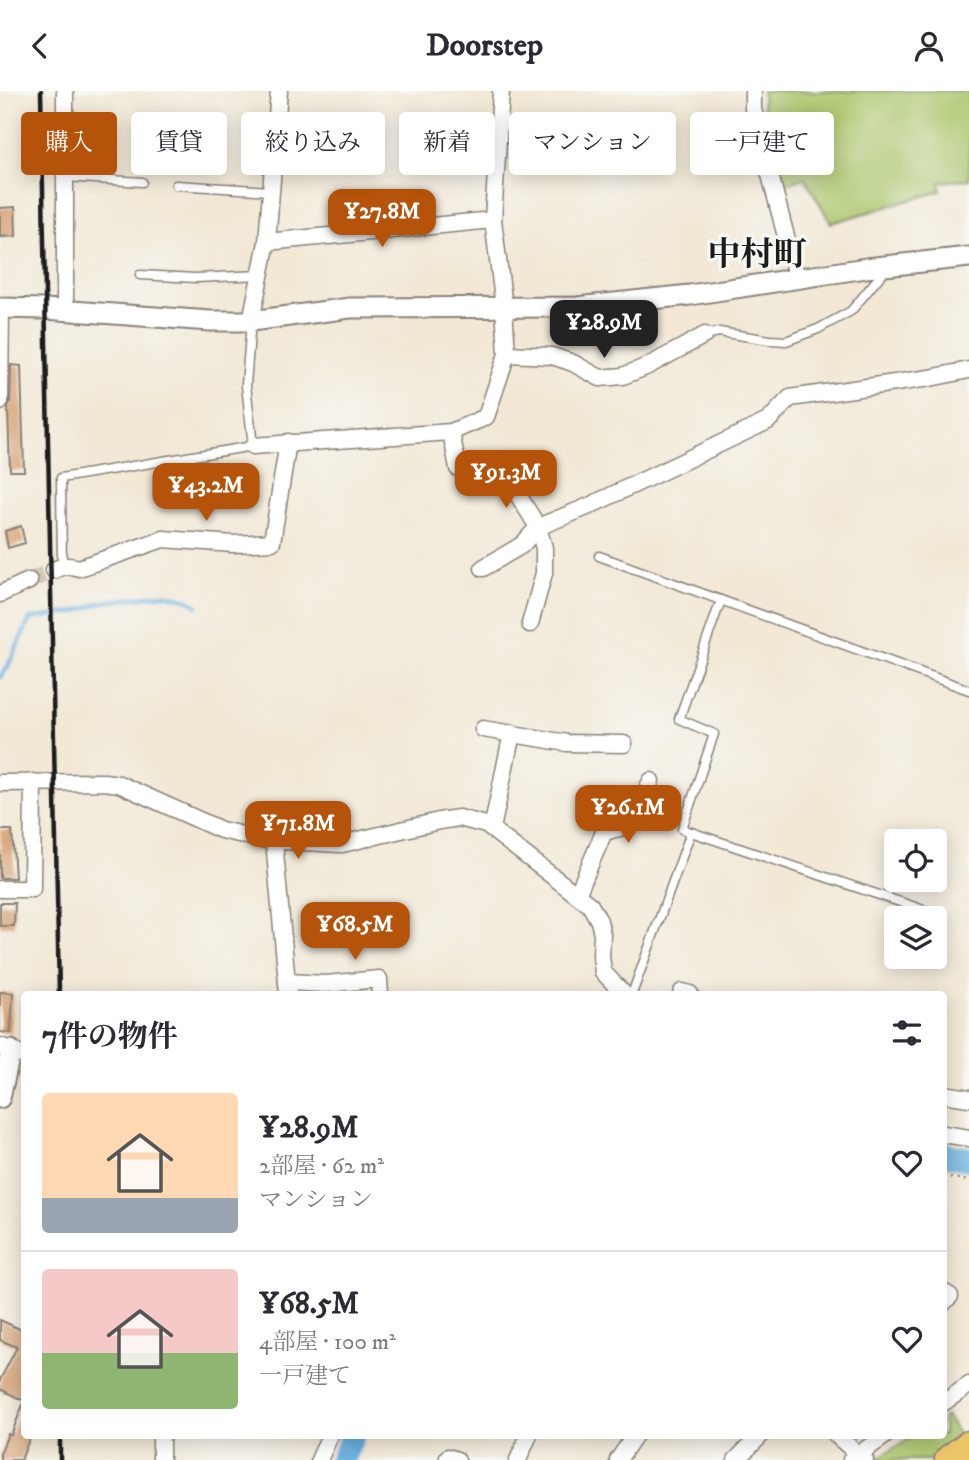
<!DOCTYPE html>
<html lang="ja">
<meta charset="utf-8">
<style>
body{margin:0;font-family:"IM FELL DW Pica","Noto Serif JP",serif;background:#f7f7f7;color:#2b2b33;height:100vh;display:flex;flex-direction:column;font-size:26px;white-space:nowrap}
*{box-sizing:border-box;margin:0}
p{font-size:23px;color:#7c7c81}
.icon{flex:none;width:38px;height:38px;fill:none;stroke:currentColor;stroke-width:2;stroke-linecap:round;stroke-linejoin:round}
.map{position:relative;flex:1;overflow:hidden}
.side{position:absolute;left:21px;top:900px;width:926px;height:448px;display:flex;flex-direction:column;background:#fff;border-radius:7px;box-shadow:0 4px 18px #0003}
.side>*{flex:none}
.hud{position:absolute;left:21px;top:21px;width:928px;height:63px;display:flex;gap:14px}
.buttons{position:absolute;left:884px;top:738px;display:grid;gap:14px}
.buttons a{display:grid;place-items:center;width:63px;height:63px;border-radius:7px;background:#fff;box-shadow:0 4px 18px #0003;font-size:35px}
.price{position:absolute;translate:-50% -60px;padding:0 16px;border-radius:14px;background:#b45309;color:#fff;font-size:23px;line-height:46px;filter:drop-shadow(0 2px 4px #0008)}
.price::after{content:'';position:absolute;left:50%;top:42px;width:21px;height:16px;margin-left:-10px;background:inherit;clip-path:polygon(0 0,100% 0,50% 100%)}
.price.current{background:#222;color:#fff}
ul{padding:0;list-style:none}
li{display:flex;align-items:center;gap:21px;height:175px;padding:0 21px}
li+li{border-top:2px solid #e1e1e2}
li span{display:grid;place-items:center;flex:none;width:196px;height:140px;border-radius:7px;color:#555}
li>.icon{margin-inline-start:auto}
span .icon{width:84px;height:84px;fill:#fffc;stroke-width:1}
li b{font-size:30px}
h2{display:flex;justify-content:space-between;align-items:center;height:84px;padding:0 21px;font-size:30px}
.chip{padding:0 24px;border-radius:7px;background:#fff;box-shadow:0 4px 18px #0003;font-size:24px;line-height:63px}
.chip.current{background:#b45309;color:#fff}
header{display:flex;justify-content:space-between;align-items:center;height:91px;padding:0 21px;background:#fff;font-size:32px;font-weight:700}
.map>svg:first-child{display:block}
.green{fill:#acc66c;stroke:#647144;stroke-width:2}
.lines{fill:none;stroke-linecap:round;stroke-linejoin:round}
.stream{stroke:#66aedd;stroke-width:4.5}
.river{stroke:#66aedd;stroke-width:24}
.building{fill:#d69f70}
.minor-tunnel{stroke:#d2c9b9;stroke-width:16;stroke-dasharray:16 8;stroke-linecap:butt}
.service-casing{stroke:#878278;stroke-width:11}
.minor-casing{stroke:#878278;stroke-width:19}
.tertiary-casing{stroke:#878278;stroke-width:23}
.motorway-casing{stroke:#878278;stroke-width:33}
.path{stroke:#878278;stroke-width:2.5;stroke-dasharray:2 5;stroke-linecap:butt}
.service{stroke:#fff;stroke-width:8}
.minor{stroke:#fff;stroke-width:16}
.tertiary{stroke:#fff;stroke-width:19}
.motorway{stroke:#ebc669;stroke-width:30}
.rail{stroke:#1c1c1c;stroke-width:4.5}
.labels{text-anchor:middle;stroke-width:7;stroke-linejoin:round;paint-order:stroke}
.quarter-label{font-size:33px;font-weight:bold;fill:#1c1c1c;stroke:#f6f6f2}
</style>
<header><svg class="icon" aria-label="back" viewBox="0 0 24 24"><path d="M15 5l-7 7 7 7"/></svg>Doorstep<svg class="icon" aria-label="person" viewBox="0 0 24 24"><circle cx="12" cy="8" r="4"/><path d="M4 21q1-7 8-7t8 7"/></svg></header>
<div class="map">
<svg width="969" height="1369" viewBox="0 0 969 1369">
<rect width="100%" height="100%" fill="#f6f6f2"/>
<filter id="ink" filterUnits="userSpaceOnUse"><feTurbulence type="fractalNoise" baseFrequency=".0143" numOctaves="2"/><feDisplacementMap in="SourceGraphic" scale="14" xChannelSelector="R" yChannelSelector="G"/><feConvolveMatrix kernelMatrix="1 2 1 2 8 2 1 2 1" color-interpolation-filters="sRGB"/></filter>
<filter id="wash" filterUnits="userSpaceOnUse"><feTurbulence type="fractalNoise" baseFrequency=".00686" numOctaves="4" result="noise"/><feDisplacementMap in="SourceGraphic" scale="28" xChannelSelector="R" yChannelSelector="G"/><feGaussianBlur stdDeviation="1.57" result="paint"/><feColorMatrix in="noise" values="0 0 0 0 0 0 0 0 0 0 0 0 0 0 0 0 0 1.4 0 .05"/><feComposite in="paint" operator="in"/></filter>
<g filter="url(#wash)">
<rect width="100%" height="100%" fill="#f2e8d5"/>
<!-- green -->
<g class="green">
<path d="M 762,0 L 969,0 L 969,88 L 940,91 L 941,100 L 831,132 L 805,87 L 785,93 L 763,25 Z"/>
<path d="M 946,1325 L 969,1359 L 969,1369 L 880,1369 L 878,1367 L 916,1344 L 943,1344 L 943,1327 Z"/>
</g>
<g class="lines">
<!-- stream -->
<path class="stream" d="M 0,586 L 7,577 L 30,528 L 75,521 L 104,511 L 165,503 L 189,509 L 197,515"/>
<!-- river -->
<g class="river">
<path d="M 943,1063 L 969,1068"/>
<path d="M 342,1369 L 353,1344"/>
</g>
</g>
<g id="blocks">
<!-- building -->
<g class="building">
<path d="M 15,116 L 16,145 L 0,146 L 0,117 Z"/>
<path d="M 11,274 L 21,275 L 24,380 L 10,380 L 8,317 L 10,311 Z"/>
<path d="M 21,435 L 25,452 L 8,457 L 5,440 Z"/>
<path d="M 0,739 L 12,739 L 15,787 L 0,787 Z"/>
<path d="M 0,812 L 15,812 L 14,835 L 0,835 Z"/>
<path d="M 0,901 L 13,902 L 11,942 L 0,941 Z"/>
<path d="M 0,1229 L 24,1240 L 24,1310 L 0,1298 L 0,1289 L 17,1256 L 0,1249 Z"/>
<path d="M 24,1311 L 24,1344 L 31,1344 L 28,1351 L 21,1369 L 0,1369 L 0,1363 L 8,1343 L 11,1344 Z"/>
</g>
</g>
</g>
<g filter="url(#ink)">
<use href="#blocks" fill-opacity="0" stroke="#878278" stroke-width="2"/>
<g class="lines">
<!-- minor-tunnel -->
<path class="minor-tunnel" d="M 29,490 L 54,479"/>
<defs>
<g id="service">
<path d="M 65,86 L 142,91"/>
<path d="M 176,94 L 271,100"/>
<path d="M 140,184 L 196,187 L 260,184"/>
<path d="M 705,244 L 719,241 L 770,249 L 786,250 L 818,238 L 851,220 L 885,179"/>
<path d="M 599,465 L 969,599"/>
<path d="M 62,475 L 61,387 L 253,355 L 246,294 L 251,230"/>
<path d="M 691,741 L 936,823"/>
<path d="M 632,903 L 691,741 L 682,738 L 714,643 L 679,628 L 721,509"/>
</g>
<g id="minor">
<path d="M 65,0 L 65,220"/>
<path d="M 753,0 L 753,18 L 797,188"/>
<path d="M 276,41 L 370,38"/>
<path d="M 267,151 L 493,129"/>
<path d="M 251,230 L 267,151 L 279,0"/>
<path d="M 507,263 L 552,265 L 573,272 L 600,287 L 623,285 L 648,275 L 705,244"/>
<path d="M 0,311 L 1,218"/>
<path d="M 451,341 L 458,377 L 481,381 L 518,404 L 538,436 L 544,457 L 544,482 L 530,533"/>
<path d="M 253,355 L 451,341 L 486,326 L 507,263 L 504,216 L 493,129 L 501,0"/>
<path d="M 483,477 L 522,454 L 538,436 L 587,416 L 768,330 L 790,307 L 930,287 L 969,279"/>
<path d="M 54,479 C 64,474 70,474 79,477 L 163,448 L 234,453 L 272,451 L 288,351"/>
<path d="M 0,503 L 29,490"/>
<path d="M 483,638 L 567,652 L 624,653"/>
<path d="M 0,692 L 104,691 L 119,693 L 221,739 L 265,749 L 342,753 L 439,730 L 459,727 L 486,734 L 590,814 L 599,830 L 602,843 L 601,865 L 603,881 L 624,903"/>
<path d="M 492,738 L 512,642"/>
<path d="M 274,750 L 288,903"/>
<path d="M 0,798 L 32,798 L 33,691"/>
<path d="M 577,804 L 604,741 L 630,734 L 651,690"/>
<path d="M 287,891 L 326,893 L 379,888 L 380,903"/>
<path d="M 681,903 L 682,901 L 690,903"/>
<path d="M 0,955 L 24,965"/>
<path d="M 943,1003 L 969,1007"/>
<path d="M 943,1043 L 969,1047"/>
<path d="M 943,1201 L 950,1205 L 943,1212"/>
<path d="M 943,1312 L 969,1294"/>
<path d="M 161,1344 L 161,1369"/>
<path d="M 836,1344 L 865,1369"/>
<path d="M 448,1366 L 457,1369"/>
<path d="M 319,1369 L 330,1344"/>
<path d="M 518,1369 L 529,1344"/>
<path d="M 618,1369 L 635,1344"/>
<path d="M 736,1369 L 761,1344"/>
<path d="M 851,1369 L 886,1344"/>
</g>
<g id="tertiary">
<path d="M 0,217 L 45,218 L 210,230 L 251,230 L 350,217 L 577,216 L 690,204 L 866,177 L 969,166"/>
<path d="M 0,1007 L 11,959"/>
</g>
<path id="motorway" d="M 950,1369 L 969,1355"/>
</defs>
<!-- service casing -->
<use href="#service" class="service-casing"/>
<!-- minor casing -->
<use href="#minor" class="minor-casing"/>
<!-- tertiary casing -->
<use href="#tertiary" class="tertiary-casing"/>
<!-- motorway casing -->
<use href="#motorway" class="motorway-casing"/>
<!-- path -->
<path class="path" d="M 943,1085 L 969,1090"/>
<!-- service -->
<use href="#service" class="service"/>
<!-- minor -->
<use href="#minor" class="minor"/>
<!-- tertiary -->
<use href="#tertiary" class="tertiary"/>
<!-- motorway -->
<use href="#motorway" class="motorway"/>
<!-- rail -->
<g class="rail">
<path d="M 41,0 L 59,903"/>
<path d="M 60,1344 L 60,1369"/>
</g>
</g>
</g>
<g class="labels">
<!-- quarter labels -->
<g class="quarter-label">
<text x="757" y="174">中村町</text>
</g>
</g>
</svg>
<div class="buttons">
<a><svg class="icon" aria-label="locate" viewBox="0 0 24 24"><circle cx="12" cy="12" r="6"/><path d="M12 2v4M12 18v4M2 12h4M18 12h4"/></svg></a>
<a><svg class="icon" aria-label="layers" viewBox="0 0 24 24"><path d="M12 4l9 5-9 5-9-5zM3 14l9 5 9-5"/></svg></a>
</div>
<b class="price" style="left:382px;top:158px">¥27.8M</b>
<b class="price current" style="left:604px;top:269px">¥28.9M</b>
<b class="price" style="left:506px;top:419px">¥91.3M</b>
<b class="price" style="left:206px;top:432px">¥43.2M</b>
<b class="price" style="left:628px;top:754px">¥26.1M</b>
<b class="price" style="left:298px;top:770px">¥71.8M</b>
<b class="price" style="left:355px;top:871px">¥68.5M</b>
<div class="hud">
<a class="chip current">購入</a>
<a class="chip">賃貸</a>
<a class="chip">絞り込み</a>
<a class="chip">新着</a>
<a class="chip">マンション</a>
<a class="chip">一戸建て</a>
</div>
<section class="side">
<h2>7件の物件<svg class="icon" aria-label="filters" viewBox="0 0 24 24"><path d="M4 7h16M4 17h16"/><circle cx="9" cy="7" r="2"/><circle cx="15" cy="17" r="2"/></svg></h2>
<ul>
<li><span style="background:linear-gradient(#ffd9b3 75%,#9aa5b1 0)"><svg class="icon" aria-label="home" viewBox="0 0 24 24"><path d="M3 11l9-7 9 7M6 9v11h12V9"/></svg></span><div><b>¥28.9M</b><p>2部屋 · 62 m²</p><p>マンション</p></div><svg class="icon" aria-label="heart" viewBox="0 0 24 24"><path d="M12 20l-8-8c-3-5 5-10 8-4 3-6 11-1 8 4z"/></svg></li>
<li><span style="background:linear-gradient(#f6c9c9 60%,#8fb573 0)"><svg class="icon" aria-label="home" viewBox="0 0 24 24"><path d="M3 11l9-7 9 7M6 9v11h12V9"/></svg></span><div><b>¥68.5M</b><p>4部屋 · 100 m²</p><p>一戸建て</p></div><svg class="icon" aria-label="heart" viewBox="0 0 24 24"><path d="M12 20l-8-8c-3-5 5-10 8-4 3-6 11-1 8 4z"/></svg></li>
</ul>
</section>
</div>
